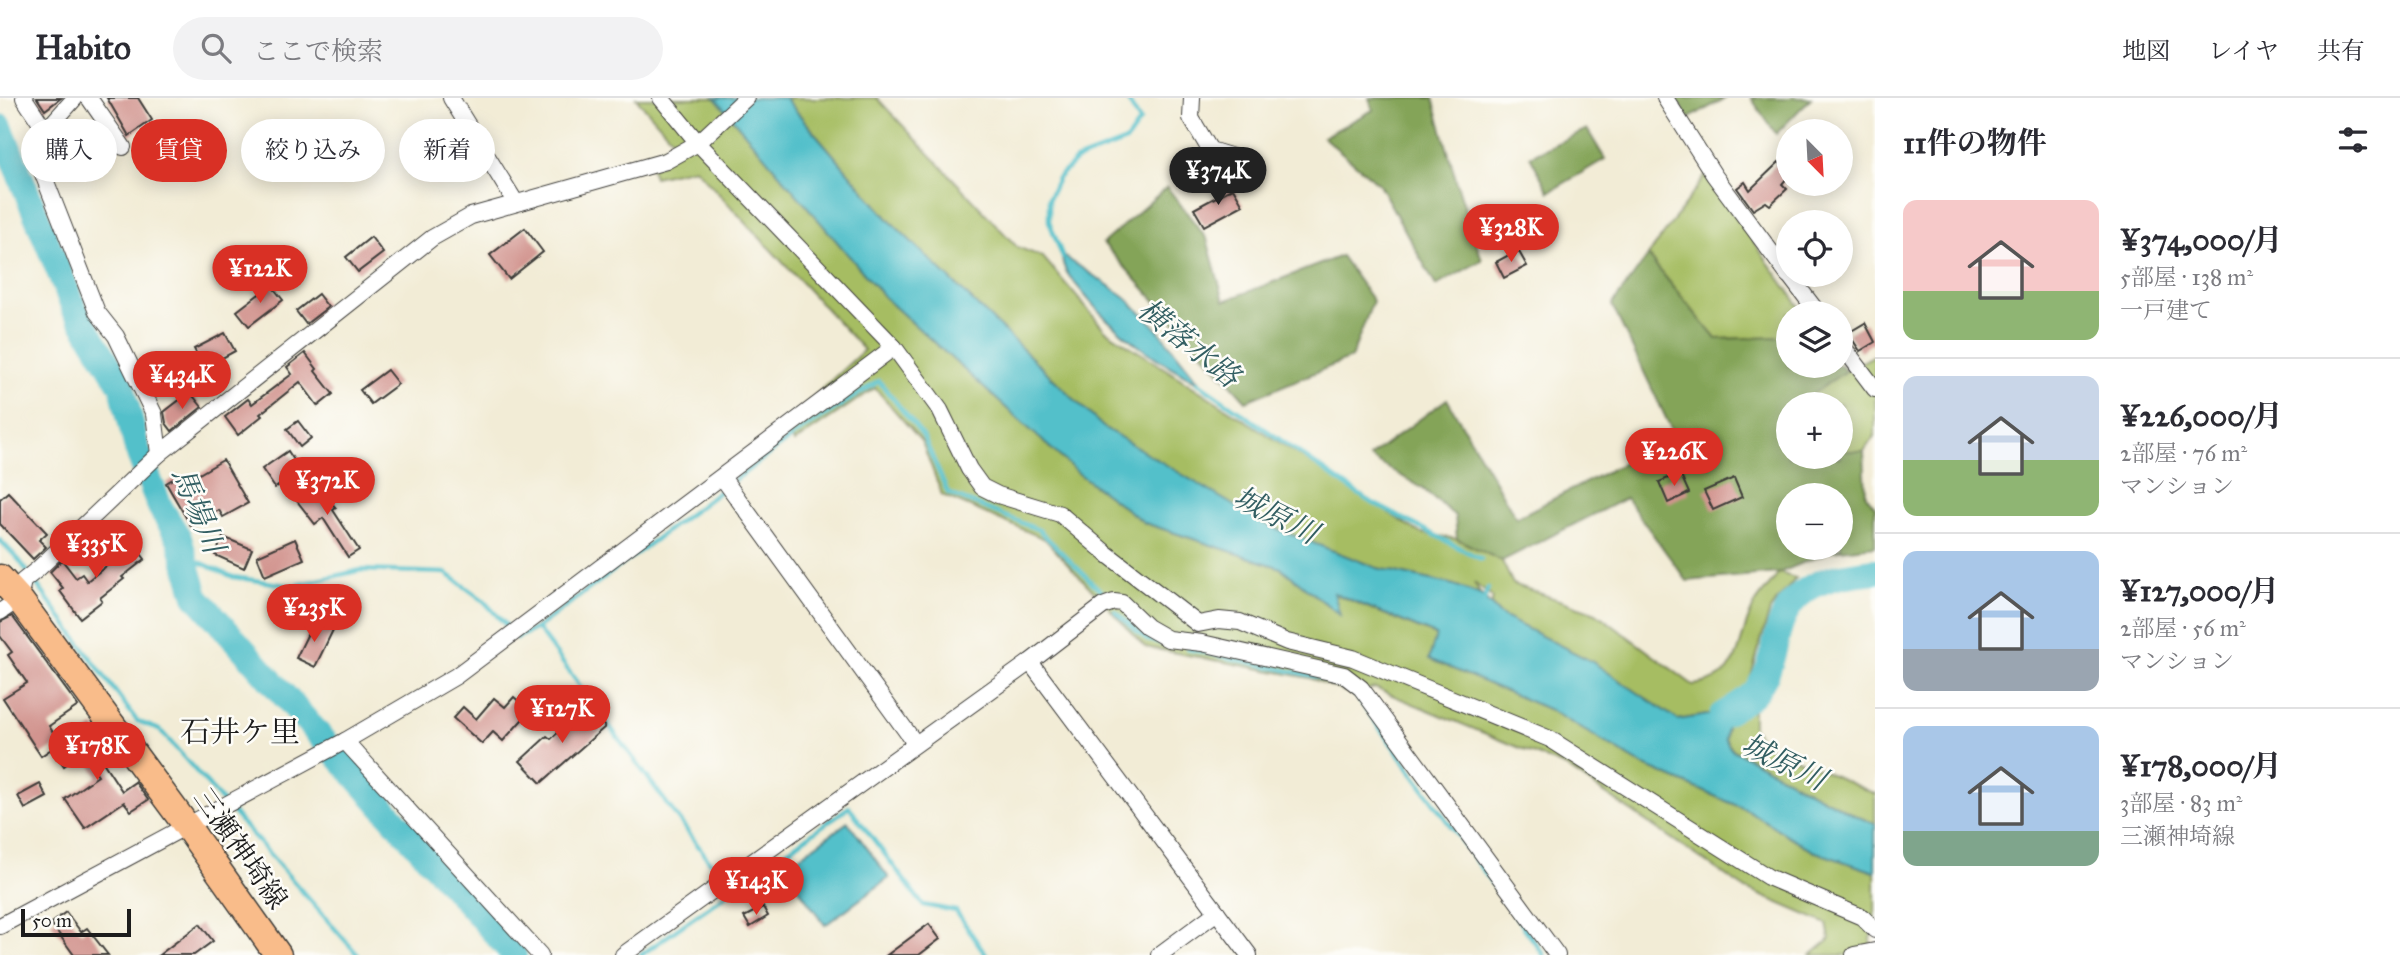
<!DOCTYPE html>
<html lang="ja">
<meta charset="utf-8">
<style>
body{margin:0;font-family:"IM FELL Great Primer","Noto Serif JP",serif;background:#f2f2f3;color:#2b2b33;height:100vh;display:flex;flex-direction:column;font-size:26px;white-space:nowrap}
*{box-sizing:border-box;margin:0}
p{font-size:23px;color:#7c7c81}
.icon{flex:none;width:38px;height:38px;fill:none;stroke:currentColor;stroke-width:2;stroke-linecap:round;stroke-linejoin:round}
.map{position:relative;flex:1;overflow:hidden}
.details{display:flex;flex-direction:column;background:#fff;width:525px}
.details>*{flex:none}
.top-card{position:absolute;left:21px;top:21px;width:665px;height:63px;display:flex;gap:14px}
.needle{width:46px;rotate:156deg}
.fabs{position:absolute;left:1776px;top:21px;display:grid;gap:14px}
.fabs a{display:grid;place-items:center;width:77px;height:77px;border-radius:50%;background:#fff;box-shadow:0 4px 18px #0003;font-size:35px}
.scale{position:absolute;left:21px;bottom:18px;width:110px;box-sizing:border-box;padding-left:7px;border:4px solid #1c1c1c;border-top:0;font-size:19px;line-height:24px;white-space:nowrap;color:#1c1c1c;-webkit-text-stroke:5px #fdfcf7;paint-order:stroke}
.price{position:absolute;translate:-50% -60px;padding:0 16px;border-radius:24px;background:#d93025;color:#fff;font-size:23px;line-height:46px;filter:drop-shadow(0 2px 4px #0008)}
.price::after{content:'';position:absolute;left:50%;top:42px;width:21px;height:16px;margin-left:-10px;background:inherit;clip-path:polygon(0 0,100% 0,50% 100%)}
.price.active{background:#222;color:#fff}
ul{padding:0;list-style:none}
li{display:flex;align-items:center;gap:21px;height:175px;padding:0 28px}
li+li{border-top:2px solid #e1e1e2}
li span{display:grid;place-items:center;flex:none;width:196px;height:140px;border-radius:14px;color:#555}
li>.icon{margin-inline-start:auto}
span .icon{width:84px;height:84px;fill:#fffc;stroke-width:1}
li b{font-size:30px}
h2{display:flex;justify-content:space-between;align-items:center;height:84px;padding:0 28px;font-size:30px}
.chip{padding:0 24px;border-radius:32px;background:#fff;box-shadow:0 4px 18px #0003;font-size:24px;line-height:63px}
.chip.active{background:#d93025;color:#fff}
header{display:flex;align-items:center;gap:42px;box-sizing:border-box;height:98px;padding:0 35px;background:#fff;border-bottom:2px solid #e1e1e2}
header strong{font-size:33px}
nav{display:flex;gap:38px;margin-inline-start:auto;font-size:24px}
.search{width:490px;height:63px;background:#f2f2f3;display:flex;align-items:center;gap:18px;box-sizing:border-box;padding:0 24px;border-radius:38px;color:#7c7c81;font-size:26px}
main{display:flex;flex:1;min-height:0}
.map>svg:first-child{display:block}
.green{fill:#a6bd62;stroke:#616c3f;stroke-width:2}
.forest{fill:#84a458;stroke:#50603a;stroke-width:2;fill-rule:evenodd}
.water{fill:#53c0ca;stroke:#386e73;stroke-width:2}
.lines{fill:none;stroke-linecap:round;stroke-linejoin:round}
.stream{stroke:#53c0ca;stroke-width:4.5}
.river{stroke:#53c0ca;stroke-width:26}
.building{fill:#d2948f}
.minor-casing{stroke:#3c3b38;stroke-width:18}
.primary-casing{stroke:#3c3b38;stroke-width:29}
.minor{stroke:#fff;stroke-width:16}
.primary{stroke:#f9bc8a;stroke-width:26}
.labels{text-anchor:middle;stroke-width:5;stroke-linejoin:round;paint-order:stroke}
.street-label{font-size:28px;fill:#1c1c1c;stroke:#fdfcf7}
.water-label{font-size:30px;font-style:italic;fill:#325e62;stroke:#fdfcf7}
.neighbourhood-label{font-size:30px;fill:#1c1c1c;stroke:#fdfcf7}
</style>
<header>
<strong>Habito</strong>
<div class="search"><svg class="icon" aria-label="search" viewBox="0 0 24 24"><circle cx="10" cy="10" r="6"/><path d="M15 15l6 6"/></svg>ここで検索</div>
<nav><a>地図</a><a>レイヤ</a><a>共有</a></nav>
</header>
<main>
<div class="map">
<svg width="1875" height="857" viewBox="0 0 1875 857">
<rect width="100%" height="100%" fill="#fdfcf7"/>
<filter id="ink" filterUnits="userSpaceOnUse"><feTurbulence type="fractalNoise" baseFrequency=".0143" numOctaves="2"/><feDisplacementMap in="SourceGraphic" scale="14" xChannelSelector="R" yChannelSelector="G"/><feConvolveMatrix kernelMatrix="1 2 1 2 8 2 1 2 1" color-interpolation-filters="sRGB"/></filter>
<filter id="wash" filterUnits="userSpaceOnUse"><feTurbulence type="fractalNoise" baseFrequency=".00686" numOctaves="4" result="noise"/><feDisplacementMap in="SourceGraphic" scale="28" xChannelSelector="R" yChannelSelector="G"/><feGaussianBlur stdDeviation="1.57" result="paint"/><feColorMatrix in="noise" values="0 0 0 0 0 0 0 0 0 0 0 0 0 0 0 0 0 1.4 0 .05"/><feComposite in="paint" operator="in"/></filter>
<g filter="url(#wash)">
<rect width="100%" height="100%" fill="#f2ecd6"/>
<!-- green -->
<g class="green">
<path d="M 636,0 L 715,0 L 884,199 L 1078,375 L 1145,425 L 1281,470 L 1339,516 L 1333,495 L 1437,538 L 1429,561 L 1548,611 L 1645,668 L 1747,712 L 1813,753 L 1875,774 L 1875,813 L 1869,857 L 1811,857 L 1830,841 L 1827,826 L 1746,791 L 1566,669 L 1375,590 L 1351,596 L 1310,580 L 1145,549 L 1045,441 L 942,397 L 922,344 L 875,290 L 794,344 L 783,327 L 864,252 L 695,70 L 654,79 L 646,56 L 675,44 Z"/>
<path d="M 785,0 L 877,0 L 1017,149 L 1043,159 L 1105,232 L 1420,435 L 1457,441 L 1502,463 L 1513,486 L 1596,515 L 1693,587 C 1747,581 1735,540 1755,506 C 1762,495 1772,485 1779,475 L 1796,480 L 1770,512 L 1747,592 L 1713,616 L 1678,622 L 1591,563 L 1500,517 L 1491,507 L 1493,500 L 1474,485 L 1481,497 L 1454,487 L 1377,470 L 1265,427 L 1103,329 L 889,122 Z"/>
<path d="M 1706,77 L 1804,215 L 1788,215 L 1788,237 L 1785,239 L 1716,241 L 1648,158 Z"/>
<path d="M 1875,257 L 1875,337 L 1864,353 L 1841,353 L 1841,306 L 1805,306 L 1804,302 L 1845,273 Z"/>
<path d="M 1753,603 L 1753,630 L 1765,647 L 1875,696 L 1875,726 L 1854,717 L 1732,651 L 1725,641 L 1727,626 Z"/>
</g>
<!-- forest -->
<g class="forest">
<path d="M 1369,0 L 1433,0 L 1459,92 L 1482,162 L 1436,188 L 1379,86 L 1323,39 L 1373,12 Z"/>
<path d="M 1676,0 L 1726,0 L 1688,21 Z"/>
<path d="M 1751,0 L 1811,0 L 1776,36 Z"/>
<path d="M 1587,31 L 1605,61 L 1549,94 L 1530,58 Z"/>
<path d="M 1167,89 L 1207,141 L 1224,203 L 1341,158 L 1373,203 L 1351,260 L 1246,303 L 1103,145 Z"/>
<path d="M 1648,158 L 1716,241 L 1784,239 L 1788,237 L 1788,268 L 1841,267 L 1845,273 L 1804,302 L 1805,306 L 1788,306 L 1788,359 L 1841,359 L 1841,353 L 1864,353 L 1866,397 L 1875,409 L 1875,448 L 1831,453 L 1779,475 L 1687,483 L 1626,400 L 1502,463 L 1457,441 L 1455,418 L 1422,390 L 1369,359 L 1447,301 L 1516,420 L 1675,339 L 1612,207 ZM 1788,397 L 1841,397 L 1841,450 L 1788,450 Z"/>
</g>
<!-- water -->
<g class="water">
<path d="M 715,0 L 785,0 L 889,122 L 1103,329 L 1265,426 L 1377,470 L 1454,487 L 1481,497 L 1500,517 L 1591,563 L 1678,622 L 1713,616 L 1747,592 L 1753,603 L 1727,626 L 1725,641 L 1731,651 L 1854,717 L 1875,726 L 1875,774 L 1813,753 L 1747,712 L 1645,668 L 1548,611 L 1429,561 L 1436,537 L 1334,495 L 1340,517 L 1281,470 L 1145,425 L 1078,375 L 884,199 Z"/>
<path d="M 1062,157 L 1123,197 L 1154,227 L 1201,286 C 1153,260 1117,237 1082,194 C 1072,181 1062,173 1062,157 Z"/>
<path d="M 848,724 L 889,780 L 825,827 L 784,770 Z"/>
</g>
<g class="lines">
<!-- stream -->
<g class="stream">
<path d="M 1063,160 L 1049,123 L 1049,100 L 1058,80 L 1076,62 L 1126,43 L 1140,23 L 1126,0"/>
<path d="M 1197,284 L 1367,402 L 1481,461"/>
<path d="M 735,382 L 794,337 L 879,283 L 923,338 L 948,395 L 1039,432 L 1103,495"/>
<path d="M 179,440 L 193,461 L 233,479 L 293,488 L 361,472 L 446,475 L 483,502 L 511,533"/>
<path d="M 0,442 L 19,462 L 137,623 L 160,632 L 223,704"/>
<path d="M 1483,505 L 1488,490"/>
<path d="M 1115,513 L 1147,542 L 1162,545"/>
<path d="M 538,529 L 719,394"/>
<path d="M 517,540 L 537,530 L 722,780"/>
<path d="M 1188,551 L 1323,580 L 1353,593 L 1544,857"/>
<path d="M 229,710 L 358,857"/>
<path d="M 727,787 L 731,793 L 849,709 L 923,807 L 956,813 L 986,857"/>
<path d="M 641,857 L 731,793"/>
</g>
<!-- river -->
<g class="river">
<path d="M 0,29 L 74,210 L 122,288 L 137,351 L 160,409 L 179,440 L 196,498 L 514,857"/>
<path d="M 1722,617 C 1733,610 1749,602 1757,591 C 1770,575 1773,555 1778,535 C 1790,485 1831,478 1875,473"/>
</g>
</g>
<g id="blocks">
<!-- building -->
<g class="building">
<path d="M 37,0 L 61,0 L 45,12 Z"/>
<path d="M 107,0 L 138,0 L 152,22 L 129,38 Z"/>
<path d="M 100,34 L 110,49 L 88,63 L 78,48 Z"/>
<path d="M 161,43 L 171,59 L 149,73 L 139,58 Z"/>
<path d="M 1779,64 L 1788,73 L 1788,79 L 1782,86 L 1787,91 L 1770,107 L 1766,104 L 1753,112 L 1737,90 L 1745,84 L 1750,92 Z"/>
<path d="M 1233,90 L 1243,107 L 1204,128 L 1194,111 Z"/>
<path d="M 525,130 L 543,154 L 509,181 L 490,157 Z"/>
<path d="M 371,139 L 383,155 L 358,174 L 346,159 Z"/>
<path d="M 1518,152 L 1527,168 L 1504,180 L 1496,164 Z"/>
<path d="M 271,187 L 283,202 L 249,228 L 237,213 Z"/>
<path d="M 318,196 L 328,209 L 306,226 L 296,213 Z"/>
<path d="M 1865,225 L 1875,244 L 1860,253 L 1848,235 Z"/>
<path d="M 225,235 L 235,253 L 204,270 L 194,251 Z"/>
<path d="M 305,255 L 317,271 L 315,273 L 333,296 L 318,308 L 300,284 L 260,316 L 262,318 L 238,337 L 225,319 L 248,301 L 252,306 L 292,276 L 287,269 Z"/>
<path d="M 387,272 L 398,286 L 371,306 L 360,292 Z"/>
<path d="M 190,294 L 202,309 L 172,333 L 166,325 L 164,314 Z"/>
<path d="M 298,323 L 311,340 L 300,349 L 287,331 Z"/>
<path d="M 288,353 L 301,373 L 275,390 L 262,371 Z"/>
<path d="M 223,362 L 248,405 L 223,419 L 219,412 L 191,428 L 166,385 L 178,378 L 182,386 Z"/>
<path d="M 1680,375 L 1689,395 L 1668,405 L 1659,384 Z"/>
<path d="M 1734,380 L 1742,399 L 1713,412 L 1704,393 Z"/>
<path d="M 317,387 L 336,410 L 333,412 L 359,452 L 348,459 L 323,420 L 315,426 L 297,403 Z"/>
<path d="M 8,394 L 47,435 L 39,442 L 46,449 L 33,461 L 0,426 L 0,401 Z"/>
<path d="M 223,439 L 252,451 L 244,470 L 215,457 Z"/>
<path d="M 295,441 L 304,461 L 265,478 L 257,458 Z"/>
<path d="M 130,442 L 145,461 L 122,479 L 124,481 L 100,500 L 102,503 L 80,520 L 60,493 L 63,490 L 50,474 L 62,462 L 76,480 L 82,476 L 87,483 L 118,459 L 115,454 Z"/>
<path d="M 12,518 L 78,608 L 49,628 L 60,645 L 41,658 L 3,600 L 27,585 L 8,557 L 12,554 L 0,538 L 0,524 Z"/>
<path d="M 314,523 L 333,532 L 315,569 L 296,560 Z"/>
<path d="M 514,599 L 530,613 L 503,643 L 493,634 L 482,646 L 453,620 L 463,609 L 476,621 L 494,600 L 505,609 Z"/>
<path d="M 586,609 L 605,629 L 541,685 L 520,663 L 547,638 L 551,641 Z"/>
<path d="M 94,629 L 108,647 L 97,655 L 122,693 L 135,684 L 148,702 L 131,713 L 124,704 L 85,730 L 65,701 L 98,678 L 82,655 L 64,668 L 55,655 Z"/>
<path d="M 40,686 L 47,699 L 25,711 L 18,698 Z"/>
<path d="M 763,809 L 768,818 L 750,829 L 744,819 Z"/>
<path d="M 66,814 L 81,834 L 87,830 L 108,857 L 74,857 L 51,825 Z"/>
<path d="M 200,826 L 213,843 L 194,857 L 159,857 Z"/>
<path d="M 929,826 L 940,841 L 919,857 L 887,857 Z"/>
</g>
</g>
</g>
<g filter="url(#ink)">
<use href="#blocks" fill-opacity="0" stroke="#3c3b38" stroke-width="2"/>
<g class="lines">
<defs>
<g id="minor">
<path d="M 24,0 L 45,32"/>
<path d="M 75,0 L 32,48 L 97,214 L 116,238 L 154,316 L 159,356"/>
<path d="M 89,0 L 123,49"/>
<path d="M 451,0 L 516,105"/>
<path d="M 661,0 L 698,45 L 894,249 L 940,312 L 969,371 L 982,389 L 998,397 L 1060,416 L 1107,456 L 1198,526 L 1219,522 L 1240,524 L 1287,544 L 1353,560 L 1550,641 L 1768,779 L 1862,819 L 1875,832"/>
<path d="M 1192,0 L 1191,20 L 1210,52 L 1233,59"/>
<path d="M 1665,0 L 1714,77 L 1788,177"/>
<path d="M 1789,177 L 1818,215"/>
<path d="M 1841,246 L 1875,291"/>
<path d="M 722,379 L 915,645"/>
<path d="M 0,514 L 19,501 L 23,483 L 38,471 L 159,356 L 432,140 L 471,118 L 666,63 L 698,45 L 746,0"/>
<path d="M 1030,564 L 1249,857"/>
<path d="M 345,643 L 540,857"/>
<path d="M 0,828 L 345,643 L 456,578 L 894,249"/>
<path d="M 623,857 L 1030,564 L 1103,508 L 1114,504 L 1122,505 L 1147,529 L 1168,541 L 1202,545 L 1344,577 L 1361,590 L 1557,857"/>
<path d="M 1159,857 L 1217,814"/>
<path d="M 1854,857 L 1875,853"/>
</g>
<path id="primary" d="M 0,480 L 19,501 L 186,727 L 278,857"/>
</defs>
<!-- minor casing -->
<use href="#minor" class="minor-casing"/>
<!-- primary casing -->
<use href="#primary" class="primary-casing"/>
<!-- minor -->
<use href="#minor" class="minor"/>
<!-- primary -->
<use href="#primary" class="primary"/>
</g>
</g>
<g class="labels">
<!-- street labels -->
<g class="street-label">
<text transform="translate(241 750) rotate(55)" y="10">三瀬神埼線</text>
</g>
<!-- water labels -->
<g class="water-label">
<text transform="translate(1189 245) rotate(39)" y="10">横落水路</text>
<text transform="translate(198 412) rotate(67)" y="10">馬場川</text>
<text transform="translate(1276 417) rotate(27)" y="10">城原川</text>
<text transform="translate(1784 664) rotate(26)" y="10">城原川</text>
</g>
<!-- neighbourhood labels -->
<g class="neighbourhood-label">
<text x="240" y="644">石井ケ里</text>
</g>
</g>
</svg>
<div class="fabs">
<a><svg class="needle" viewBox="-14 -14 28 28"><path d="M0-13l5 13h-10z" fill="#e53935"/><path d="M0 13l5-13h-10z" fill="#7c7c81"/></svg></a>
<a><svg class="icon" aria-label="locate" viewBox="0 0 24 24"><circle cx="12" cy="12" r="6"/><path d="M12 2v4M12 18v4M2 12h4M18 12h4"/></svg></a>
<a><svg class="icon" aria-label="layers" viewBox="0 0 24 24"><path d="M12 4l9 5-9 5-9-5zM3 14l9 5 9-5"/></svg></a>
<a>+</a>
<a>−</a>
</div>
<div class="scale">50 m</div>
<b class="price active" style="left:1218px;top:109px">¥374K</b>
<b class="price" style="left:1511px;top:166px">¥328K</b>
<b class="price" style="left:260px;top:207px">¥122K</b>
<b class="price" style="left:182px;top:313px">¥434K</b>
<b class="price" style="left:1674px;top:390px">¥226K</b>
<b class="price" style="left:327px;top:419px">¥372K</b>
<b class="price" style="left:96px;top:482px">¥335K</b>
<b class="price" style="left:314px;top:546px">¥235K</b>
<b class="price" style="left:562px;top:647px">¥127K</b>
<b class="price" style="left:97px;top:684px">¥178K</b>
<b class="price" style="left:756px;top:819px">¥143K</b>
<div class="top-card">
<a class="chip">購入</a>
<a class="chip active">賃貸</a>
<a class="chip">絞り込み</a>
<a class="chip">新着</a>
</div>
</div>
<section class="details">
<h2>11件の物件<svg class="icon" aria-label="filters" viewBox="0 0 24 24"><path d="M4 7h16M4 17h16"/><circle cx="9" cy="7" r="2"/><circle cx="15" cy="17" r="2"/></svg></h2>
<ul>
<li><span style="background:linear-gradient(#f6c9c9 65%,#8fb573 0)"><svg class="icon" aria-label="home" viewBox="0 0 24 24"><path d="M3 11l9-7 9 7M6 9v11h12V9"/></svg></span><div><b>¥374,000/月</b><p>5部屋 · 138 m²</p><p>一戸建て</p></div></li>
<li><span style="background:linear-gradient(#c9d6e8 60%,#8fb573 0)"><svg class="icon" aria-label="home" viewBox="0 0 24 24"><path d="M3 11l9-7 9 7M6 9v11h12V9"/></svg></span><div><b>¥226,000/月</b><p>2部屋 · 76 m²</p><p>マンション</p></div></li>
<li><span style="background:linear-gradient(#a9c7e8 70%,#9aa5b1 0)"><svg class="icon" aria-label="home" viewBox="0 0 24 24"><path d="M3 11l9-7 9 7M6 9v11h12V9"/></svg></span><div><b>¥127,000/月</b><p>2部屋 · 56 m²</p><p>マンション</p></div></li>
<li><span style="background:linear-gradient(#a9c7e8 75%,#7fa58c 0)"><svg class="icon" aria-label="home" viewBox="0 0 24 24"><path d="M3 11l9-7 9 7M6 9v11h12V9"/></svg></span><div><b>¥178,000/月</b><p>3部屋 · 83 m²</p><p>三瀬神埼線</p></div></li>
</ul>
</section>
</main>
